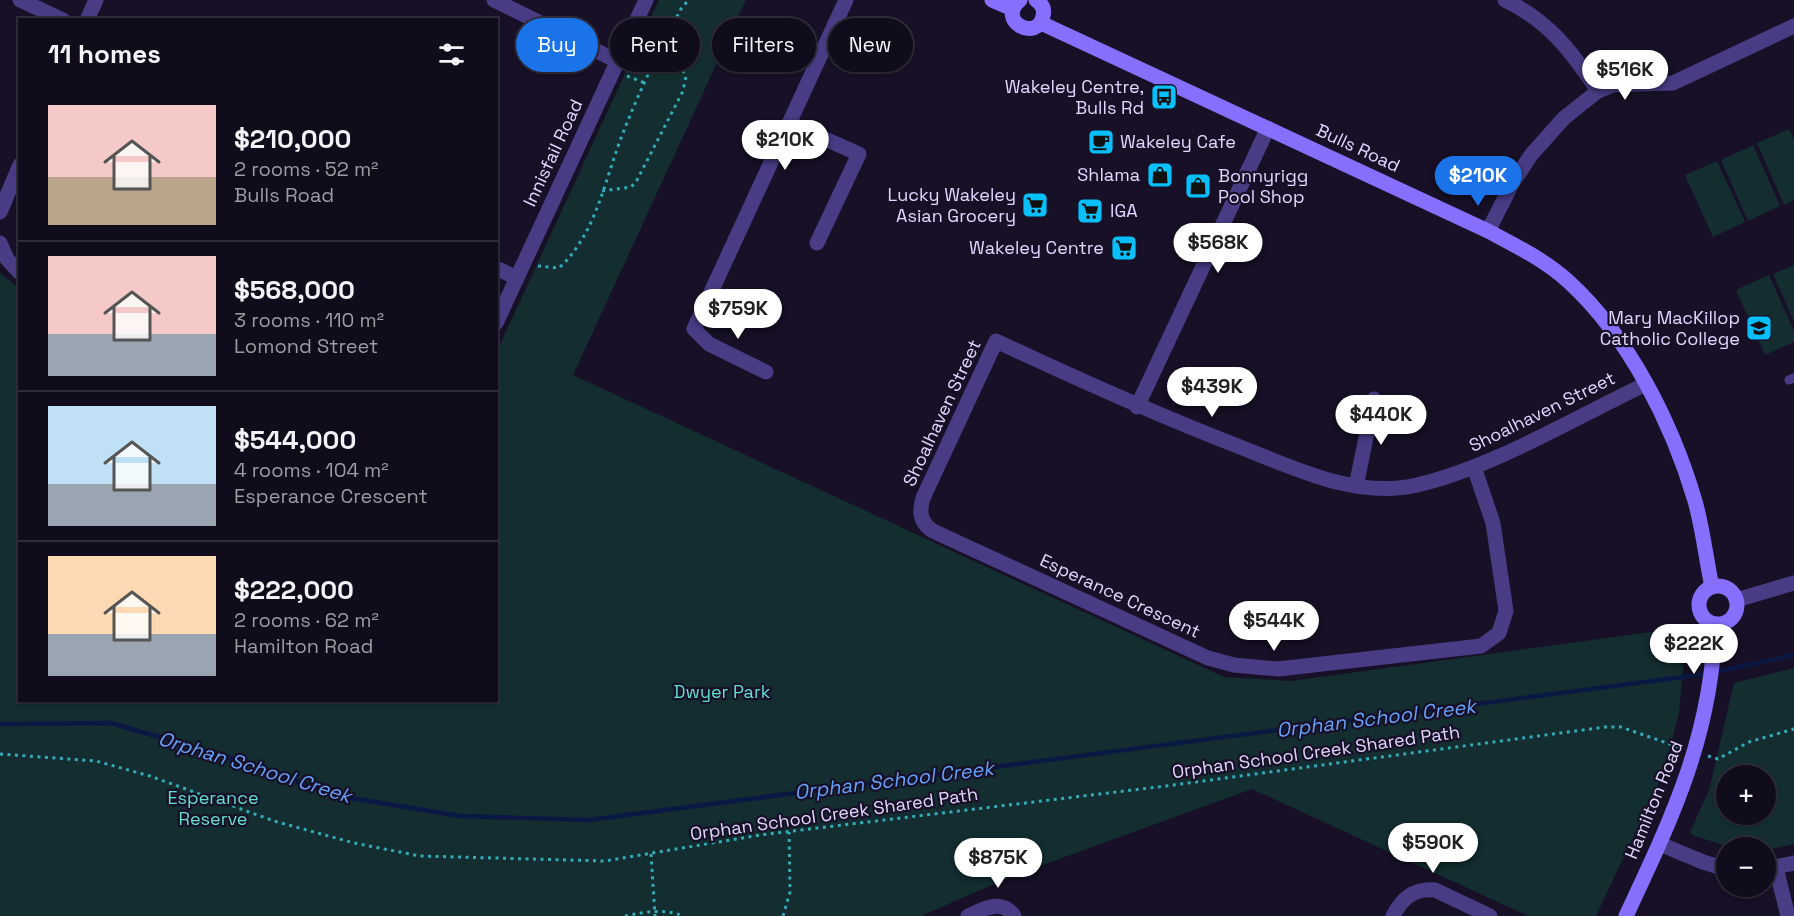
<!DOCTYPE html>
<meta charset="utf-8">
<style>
body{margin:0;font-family:"Space Grotesk",sans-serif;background:#1a1525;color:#f1f3f6;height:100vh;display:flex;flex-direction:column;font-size:22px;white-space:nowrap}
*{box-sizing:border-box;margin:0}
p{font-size:20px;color:#9c9ba3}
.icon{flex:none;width:33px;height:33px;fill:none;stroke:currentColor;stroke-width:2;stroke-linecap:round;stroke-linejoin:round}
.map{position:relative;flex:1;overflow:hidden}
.panel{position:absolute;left:18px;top:18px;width:480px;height:684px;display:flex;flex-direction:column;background:#110c1c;border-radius:0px;box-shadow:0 2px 4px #0004,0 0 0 2px #302c3b}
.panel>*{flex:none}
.guide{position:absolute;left:516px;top:18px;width:570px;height:54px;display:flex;gap:12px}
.buttons{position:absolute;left:1716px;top:765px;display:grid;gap:12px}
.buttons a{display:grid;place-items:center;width:60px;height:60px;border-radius:50%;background:#110c1c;box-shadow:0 2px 4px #0004,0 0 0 2px #302c3b;font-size:30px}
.price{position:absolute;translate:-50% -51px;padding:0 14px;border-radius:21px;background:#fff;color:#222;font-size:20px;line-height:39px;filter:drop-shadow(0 2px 3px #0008)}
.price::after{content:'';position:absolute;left:50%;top:36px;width:18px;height:14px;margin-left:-9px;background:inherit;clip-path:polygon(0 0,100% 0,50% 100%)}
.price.active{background:#1a73e8;color:#fff}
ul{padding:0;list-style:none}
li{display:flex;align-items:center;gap:18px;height:150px;padding:0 30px}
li+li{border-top:2px solid #302c3b}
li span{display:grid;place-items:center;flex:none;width:168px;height:120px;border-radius:0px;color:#555}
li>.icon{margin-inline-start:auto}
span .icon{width:72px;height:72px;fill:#fffc;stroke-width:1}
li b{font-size:26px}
h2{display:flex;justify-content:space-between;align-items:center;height:72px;padding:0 30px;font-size:26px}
.chip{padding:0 21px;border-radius:27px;background:#110c1c;box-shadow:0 2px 4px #0004,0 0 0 2px #302c3b;font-size:21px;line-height:54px}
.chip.active{background:#1a73e8;color:#fff}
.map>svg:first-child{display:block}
.green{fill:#132d30;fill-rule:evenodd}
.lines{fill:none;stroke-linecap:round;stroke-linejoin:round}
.stream{stroke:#0b1844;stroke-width:4.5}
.path{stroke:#32acb7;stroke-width:3;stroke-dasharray:3 4.5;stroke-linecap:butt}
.lane{stroke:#493c85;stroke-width:9}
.street{stroke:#493c85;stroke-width:15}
.secondary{stroke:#866ffd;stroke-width:15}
.labels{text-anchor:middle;stroke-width:4.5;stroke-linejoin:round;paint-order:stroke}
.poi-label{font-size:18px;fill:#e0d6fe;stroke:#171026;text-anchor:end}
.street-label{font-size:18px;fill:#e0d6fe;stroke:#171026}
.park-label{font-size:18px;fill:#62ded1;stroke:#171026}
.water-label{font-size:20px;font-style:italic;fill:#66a1fc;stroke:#171026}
</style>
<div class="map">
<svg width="1794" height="916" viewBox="0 0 1794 916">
<rect width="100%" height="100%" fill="#171026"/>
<!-- green -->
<g class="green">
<path d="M 659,0 L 746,0 L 573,375 L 1224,677 L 1291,681 L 1687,627 L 1679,713 L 1663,774 L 1596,916 L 1528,916 L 1252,789 L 1015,875 L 921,916 L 0,916 L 0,273 L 20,289 L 20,700 L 496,700 L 497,351 Z"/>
<path d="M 1789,129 L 1794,140 L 1794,200 L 1784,205 L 1757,143 Z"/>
<path d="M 1753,145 L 1780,206 L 1748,221 L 1721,160 Z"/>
<path d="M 1717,161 L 1745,222 L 1713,237 L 1685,175 Z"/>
<path d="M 1794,265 L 1794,322 L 1773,274 Z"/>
<path d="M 1769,275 L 1794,331 L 1794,342 L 1765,355 L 1736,290 Z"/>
<path d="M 1794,668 L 1794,844 L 1766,850 L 1766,848 L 1729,847 L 1692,835 L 1690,832 L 1709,790 L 1734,683 ZM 1726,776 L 1766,776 L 1766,814 L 1726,814 Z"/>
</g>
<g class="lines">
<!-- stream -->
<g class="stream">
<path d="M 1715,672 L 1794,655"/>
<path d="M 0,724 L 111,723 L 237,760 L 338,796 L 460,816 L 589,820 L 1706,674"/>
</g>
<!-- path -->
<g class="path">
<path d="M 627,76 L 645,83"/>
<path d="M 602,191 L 631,187 L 636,182 L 683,91 L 686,76 L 665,40"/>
<path d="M 538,266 L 559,268 C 598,232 605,176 625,128 C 641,87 661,47 682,7 L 689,0"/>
<path d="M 0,754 L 96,761 L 150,776 L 274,821 L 354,843 L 420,856 L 605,861 L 760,835 L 1166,786 L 1605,727 L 1621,727 L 1681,748"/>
<path d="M 1708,756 L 1718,759 L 1749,742 L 1794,729"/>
<path d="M 651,854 L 655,916"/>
<path d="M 625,916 C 645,912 664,908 683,916"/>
<path d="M 783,916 L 790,892 L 789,832"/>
</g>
<!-- lane -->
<path class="lane" d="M 1789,380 L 1794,378"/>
<!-- street -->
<g class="street">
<path d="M 20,0 L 63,20"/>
<path d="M 494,0 L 617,61"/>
<path d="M 1505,0 C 1549,21 1572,52 1598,91"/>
<path d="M 87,20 L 96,0"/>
<path d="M 789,123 L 859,154 L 817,243"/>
<path d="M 0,212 L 20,165"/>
<path d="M 1488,231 L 1512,184 L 1531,155 L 1564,118 L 1598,91 L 1613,85 L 1673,83 L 1794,26"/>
<path d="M 0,243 L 7,259 L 20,273"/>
<path d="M 496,268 L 517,278"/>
<path d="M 496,323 L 646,0"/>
<path d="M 766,372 L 709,344 L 694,329 L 846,0"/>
<path d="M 1137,407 L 1268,128"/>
<path d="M 1474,467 L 1493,523 L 1506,611 L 1499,633 L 1481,646 L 1278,669 L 1234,665 L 1208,658 L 933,531 C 920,523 919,511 923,498 L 996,341 C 1073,377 1150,412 1230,443 C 1288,465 1353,500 1417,485 C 1494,467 1574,418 1646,384"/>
<path d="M 1356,486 L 1374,399"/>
<path d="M 1736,600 L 1794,583"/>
<path d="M 1660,844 L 1703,862 L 1726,869"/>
<path d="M 1776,868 L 1788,916"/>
<path d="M 1766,869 L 1794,863"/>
<path d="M 968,916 C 984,909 1002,898 1014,916"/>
<path d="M 1393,916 C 1402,898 1414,888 1435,890 L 1490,916"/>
</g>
<!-- secondary -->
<g class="secondary">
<path d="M 992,0 L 1013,9"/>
<path d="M 1020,0 C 995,21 1038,43 1043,16 C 1045,9 1042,4 1036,0"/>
<path d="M 1041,23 L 1488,231 C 1516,246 1545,260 1569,282 C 1629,337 1672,423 1695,501 C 1703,529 1706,559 1712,587"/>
<circle cx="1718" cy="605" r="19"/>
<path d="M 1626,916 C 1672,818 1712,735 1715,624"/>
</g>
</g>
<!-- icons -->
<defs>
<symbol id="bus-square" viewBox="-11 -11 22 22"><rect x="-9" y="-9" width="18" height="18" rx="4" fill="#06bffb" stroke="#171026"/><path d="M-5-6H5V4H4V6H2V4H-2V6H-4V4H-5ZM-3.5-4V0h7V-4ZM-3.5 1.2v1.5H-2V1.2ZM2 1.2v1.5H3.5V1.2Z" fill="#111"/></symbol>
<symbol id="cafe-square" viewBox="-11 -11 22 22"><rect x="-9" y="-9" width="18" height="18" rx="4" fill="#06bffb" stroke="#171026"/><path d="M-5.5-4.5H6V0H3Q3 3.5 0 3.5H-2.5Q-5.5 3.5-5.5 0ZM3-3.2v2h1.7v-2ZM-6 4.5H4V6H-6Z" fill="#111"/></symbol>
<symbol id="shop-square" viewBox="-11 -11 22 22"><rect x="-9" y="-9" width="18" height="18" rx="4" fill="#06bffb" stroke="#171026"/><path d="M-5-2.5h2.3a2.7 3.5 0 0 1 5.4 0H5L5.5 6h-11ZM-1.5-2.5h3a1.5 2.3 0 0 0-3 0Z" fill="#111"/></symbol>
<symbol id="supermarket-square" viewBox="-11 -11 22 22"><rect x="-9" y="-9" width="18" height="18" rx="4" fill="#06bffb" stroke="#171026"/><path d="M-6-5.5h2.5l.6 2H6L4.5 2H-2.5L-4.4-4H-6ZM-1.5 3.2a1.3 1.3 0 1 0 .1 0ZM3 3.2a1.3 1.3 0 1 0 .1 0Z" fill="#111"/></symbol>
<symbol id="school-square" viewBox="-11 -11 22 22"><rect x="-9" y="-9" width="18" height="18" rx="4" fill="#06bffb" stroke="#171026"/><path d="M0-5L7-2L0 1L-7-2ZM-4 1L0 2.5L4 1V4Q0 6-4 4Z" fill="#111"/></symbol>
</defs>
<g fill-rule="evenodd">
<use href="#bus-square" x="1149" y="82" width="30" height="30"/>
<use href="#cafe-square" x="1086" y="127" width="30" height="30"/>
<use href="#shop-square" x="1145" y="160" width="30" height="30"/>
<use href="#shop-square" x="1183" y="171" width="30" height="30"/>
<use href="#supermarket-square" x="1020" y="190" width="30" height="30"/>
<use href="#supermarket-square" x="1075" y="196" width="30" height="30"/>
<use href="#supermarket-square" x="1109" y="233" width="30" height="30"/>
<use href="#school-square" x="1744" y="313" width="30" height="30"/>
</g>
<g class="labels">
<!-- poi labels -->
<g class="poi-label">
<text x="1144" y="93">Wakeley Centre,<tspan x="1144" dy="21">Bulls Rd</tspan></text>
<text x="1120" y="148" text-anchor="start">Wakeley Cafe</text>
<text x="1140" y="181">Shlama</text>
<text x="1218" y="182" text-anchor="start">Bonnyrigg<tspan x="1218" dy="21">Pool Shop</tspan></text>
<text x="1016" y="201">Lucky Wakeley<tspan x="1016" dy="21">Asian Grocery</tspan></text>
<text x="1110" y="217" text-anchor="start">IGA</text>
<text x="1104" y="254">Wakeley Centre</text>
<text x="1740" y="324">Mary MacKillop<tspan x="1740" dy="21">Catholic College</tspan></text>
</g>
<!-- street labels -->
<g class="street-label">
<text transform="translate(1358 148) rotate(25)" y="6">Bulls Road</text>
<text transform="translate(553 153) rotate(-65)" y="6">Innisfail Road</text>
<text transform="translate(1542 412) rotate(-26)" y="6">Shoalhaven Street</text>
<text transform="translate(942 413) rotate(-65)" y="6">Shoalhaven Street</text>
<text transform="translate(1120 596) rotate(25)" y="6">Esperance Crescent</text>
<text transform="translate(1316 752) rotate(-8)" y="6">Orphan School Creek Shared Path</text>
<text transform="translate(1654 800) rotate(-68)" y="6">Hamilton Road</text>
<text transform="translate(834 814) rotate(-8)" y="6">Orphan School Creek Shared Path</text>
</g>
<!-- park labels -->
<g class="park-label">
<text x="722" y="698">Dwyer Park</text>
<text x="213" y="804">Esperance<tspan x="213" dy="21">Reserve</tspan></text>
</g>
<!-- water labels -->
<g class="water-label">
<text transform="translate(1376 718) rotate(-7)" y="7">Orphan School Creek</text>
<text transform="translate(255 767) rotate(17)" y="7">Orphan School Creek</text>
<text transform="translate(894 780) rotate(-7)" y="7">Orphan School Creek</text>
</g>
</g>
</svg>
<div class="buttons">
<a>+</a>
<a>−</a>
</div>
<b class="price" style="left:1625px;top:101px">$516K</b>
<b class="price" style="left:785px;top:171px">$210K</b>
<b class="price active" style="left:1478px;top:207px">$210K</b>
<b class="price" style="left:1218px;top:274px">$568K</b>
<b class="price" style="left:738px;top:340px">$759K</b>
<b class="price" style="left:1212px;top:418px">$439K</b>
<b class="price" style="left:1381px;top:446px">$440K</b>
<b class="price" style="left:1274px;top:652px">$544K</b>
<b class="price" style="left:1694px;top:675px">$222K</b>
<b class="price" style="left:1433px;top:874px">$590K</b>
<b class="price" style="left:998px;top:889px">$875K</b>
<div class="guide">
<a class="chip active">Buy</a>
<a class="chip">Rent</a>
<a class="chip">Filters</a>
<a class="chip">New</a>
</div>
<section class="panel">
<h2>11 homes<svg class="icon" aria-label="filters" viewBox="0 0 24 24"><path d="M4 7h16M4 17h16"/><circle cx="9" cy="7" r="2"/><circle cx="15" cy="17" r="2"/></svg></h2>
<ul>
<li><span style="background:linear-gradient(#f6c9c9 60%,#b9a48a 0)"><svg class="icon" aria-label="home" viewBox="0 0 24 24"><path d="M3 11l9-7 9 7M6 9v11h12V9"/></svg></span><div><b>$210,000</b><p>2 rooms · 52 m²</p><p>Bulls Road</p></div></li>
<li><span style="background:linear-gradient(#f6c9c9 65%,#9aa5b1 0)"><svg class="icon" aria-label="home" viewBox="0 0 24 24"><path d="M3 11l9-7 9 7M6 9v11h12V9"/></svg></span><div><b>$568,000</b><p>3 rooms · 110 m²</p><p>Lomond Street</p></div></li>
<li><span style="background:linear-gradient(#bfe0f5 65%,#9aa5b1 0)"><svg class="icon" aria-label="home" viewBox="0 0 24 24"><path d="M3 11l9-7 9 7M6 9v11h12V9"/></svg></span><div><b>$544,000</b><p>4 rooms · 104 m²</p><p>Esperance Crescent</p></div></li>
<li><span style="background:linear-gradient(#ffd9b3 65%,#9aa5b1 0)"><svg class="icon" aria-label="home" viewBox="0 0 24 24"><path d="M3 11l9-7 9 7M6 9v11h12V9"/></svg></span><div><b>$222,000</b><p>2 rooms · 62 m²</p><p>Hamilton Road</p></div></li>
</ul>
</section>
</div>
